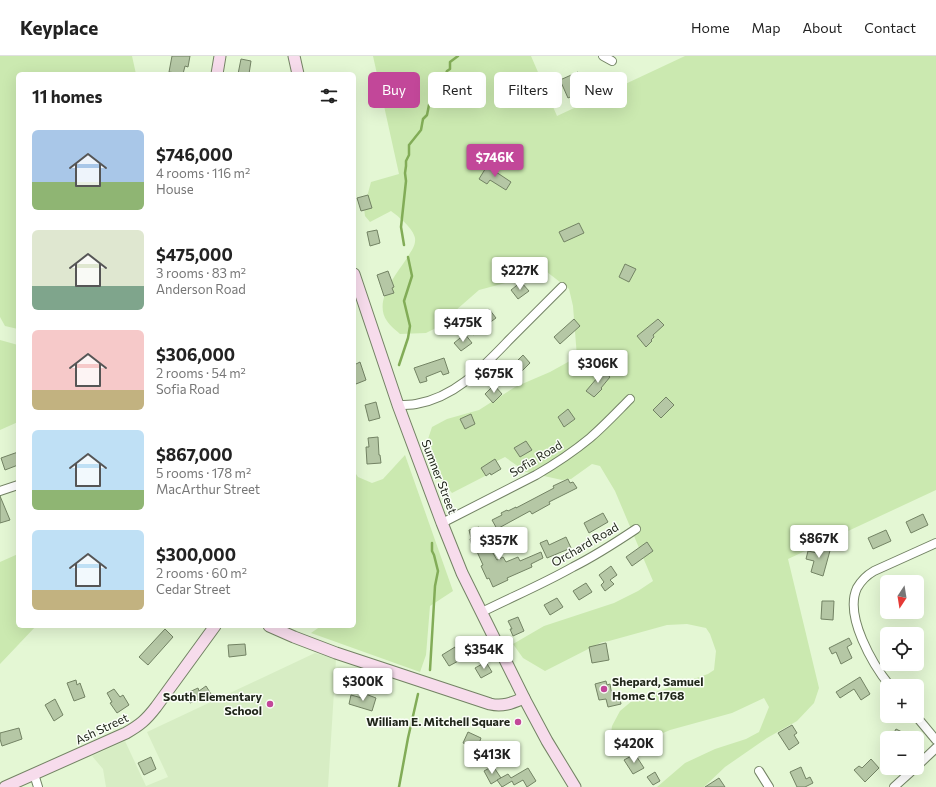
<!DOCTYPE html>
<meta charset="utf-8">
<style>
body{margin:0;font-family:Commissioner,sans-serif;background:#f6f6f6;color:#222;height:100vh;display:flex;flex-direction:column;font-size:15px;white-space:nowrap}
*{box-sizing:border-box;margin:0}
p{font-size:13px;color:#767676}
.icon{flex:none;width:22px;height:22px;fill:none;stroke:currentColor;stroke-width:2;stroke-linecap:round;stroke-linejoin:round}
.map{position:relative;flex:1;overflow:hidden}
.panel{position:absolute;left:16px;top:16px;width:340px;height:556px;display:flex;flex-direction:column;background:#fff;border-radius:6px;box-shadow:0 4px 16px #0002}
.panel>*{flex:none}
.banner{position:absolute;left:368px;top:16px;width:380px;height:36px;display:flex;gap:8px}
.needle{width:26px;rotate:192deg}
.controls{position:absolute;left:880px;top:519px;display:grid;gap:8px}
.controls a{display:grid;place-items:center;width:44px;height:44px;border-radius:6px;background:#fff;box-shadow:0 4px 16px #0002;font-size:20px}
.price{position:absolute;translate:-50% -34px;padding:0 9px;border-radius:4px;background:#fff;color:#222;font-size:13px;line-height:26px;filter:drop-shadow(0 1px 2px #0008)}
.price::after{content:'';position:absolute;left:50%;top:24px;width:12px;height:9px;margin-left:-6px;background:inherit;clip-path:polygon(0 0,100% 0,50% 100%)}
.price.on{background:#c24799;color:#fff}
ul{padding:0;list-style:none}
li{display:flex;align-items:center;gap:12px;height:100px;padding:0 16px}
li span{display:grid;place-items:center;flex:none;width:112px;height:80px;border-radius:6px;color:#555}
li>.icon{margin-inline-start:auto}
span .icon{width:48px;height:48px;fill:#fffc;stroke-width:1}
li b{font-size:17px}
h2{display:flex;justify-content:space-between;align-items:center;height:48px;padding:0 16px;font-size:17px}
.pill{padding:0 14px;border-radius:6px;background:#fff;box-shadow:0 4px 16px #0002;font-size:14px;line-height:36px}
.pill.on{background:#c24799;color:#fff}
header{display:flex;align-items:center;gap:24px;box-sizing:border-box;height:56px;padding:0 20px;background:#fff;border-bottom:1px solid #e0e0e0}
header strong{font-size:19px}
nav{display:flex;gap:22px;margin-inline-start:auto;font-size:14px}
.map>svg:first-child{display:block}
.built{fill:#d7edc4}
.green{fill:#cbe9b0}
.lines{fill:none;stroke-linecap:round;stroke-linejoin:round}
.stream{stroke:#82ac57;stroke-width:2.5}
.building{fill:#b5c7a5;stroke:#738364}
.street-casing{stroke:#738364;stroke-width:10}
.secondary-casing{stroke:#738364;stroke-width:13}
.street{stroke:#fff;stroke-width:8}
.secondary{stroke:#f7dcec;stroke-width:11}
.poi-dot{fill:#c24799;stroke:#fafef7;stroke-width:1.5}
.labels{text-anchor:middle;stroke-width:3;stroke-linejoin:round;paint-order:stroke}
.street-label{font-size:12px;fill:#20261a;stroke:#fafef7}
.poi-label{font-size:12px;font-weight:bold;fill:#20261a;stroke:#fafef7;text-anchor:end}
</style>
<header>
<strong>Keyplace</strong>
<nav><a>Home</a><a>Map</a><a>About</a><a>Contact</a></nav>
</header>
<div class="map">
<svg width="936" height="731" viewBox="0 0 936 731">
<rect width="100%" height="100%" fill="#e4f7d4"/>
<!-- built -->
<path class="built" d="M 315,597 L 336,603 L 328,731 L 106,731 L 103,713 L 92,700 L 125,685 L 146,730 L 168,721 L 147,676 Z"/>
<!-- green -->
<g class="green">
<path d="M 0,0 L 132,0 L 136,18 L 18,18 L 18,273 L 5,270 L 0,261 Z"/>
<path d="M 373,0 L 531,0 L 557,60 L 685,0 L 936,0 L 936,434 L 788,503 L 819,632 L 814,647 L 797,665 L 767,682 L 725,711 L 704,731 L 657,731 L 685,707 L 715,693 L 746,683 L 759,676 L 769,651 L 764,642 L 732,657 L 670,674 L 631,691 L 622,691 L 615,686 L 611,678 L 612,670 L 620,655 L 633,644 L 708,618 L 714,614 L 716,595 L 710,578 L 706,572 L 687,568 L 667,569 L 609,585 L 602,586 L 545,615 L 523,602 L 513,588 L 544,570 L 614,547 L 638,535 L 653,525 L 615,435 L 600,410 L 592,408 L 571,423 L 562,424 L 526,416 L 505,401 L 497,405 L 487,419 L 452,437 L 429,410 L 424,395 L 432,371 L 447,363 L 479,354 L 515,331 L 550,316 L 577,301 L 573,250 L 569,233 L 547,216 L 479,234 L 447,262 L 442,269 L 426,277 L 400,278 C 396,274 390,270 387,265 C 373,245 396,219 407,202 C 411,195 416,190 415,182 C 413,172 399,161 391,155 L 370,166 L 365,160 L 364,152 L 371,126 L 399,118 Z"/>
<path d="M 0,284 L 18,289 L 18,366 L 0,374 Z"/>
<path d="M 405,399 L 453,535 L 430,550 L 426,599 L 420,616 L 311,577 L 321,570 L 354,570 L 354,415 L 358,421 L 372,427 L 383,423 Z"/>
<path d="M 18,498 L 18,570 L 36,570 L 0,608 L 0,506 Z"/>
</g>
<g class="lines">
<!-- stream -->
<g class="stream">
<path d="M 404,189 L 401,171 L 406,125 L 405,117 L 406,110 L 406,105 L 409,99 L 409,89 L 421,74 L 423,63 L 427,59 L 429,49 L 435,44 L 447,15 L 450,13 L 450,6 L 458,0"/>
<path d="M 399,309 L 408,282 L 410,270 L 404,245 L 412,220 L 408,201"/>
<path d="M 430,614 L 435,530 L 438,515 L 434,499 L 432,495 L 432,487"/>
<path d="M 399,731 L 408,682 L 418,638"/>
</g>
</g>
<!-- building -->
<g class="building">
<path d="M 172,0 L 190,0 L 188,11 L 185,10 L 183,18 L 169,16 Z"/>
<path d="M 241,3 L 251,5 L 249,18 L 238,18 Z"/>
<path d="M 578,16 L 586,34 L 568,42 L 560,24 Z"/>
<path d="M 487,110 L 511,126 L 506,134 L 490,124 L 487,128 L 479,123 Z"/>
<path d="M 368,139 L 372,152 L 361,155 L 357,142 Z"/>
<path d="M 579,167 L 584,177 L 564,186 L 559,176 Z"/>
<path d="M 377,174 L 380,187 L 370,190 L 367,176 Z"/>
<path d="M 625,208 L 636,213 L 629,226 L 619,221 Z"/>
<path d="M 388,215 L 394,231 L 392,232 L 394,237 L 384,240 L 377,219 Z"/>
<path d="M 521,226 L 529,235 L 518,243 L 511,234 Z"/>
<path d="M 489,253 L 496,262 L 473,279 L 468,271 Z"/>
<path d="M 574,263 L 580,270 L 560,288 L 554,281 Z"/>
<path d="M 658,263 L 664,269 L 653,279 L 654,281 L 651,284 L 652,285 L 646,291 L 637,280 Z"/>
<path d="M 465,278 L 472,287 L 461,295 L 454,287 Z"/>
<path d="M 523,299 L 530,307 L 520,317 L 513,309 Z"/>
<path d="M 444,302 L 449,317 L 443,319 L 441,315 L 426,321 L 427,325 L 420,327 L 414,312 Z"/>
<path d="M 360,306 L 366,324 L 356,328 L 354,322 L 354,309 Z"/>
<path d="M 603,315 L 610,321 L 601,332 L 602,333 L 594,341 L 586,335 Z"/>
<path d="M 494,329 L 502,338 L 493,347 L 485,338 Z"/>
<path d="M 666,341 L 674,349 L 661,362 L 653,354 Z"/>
<path d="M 376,346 L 380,362 L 369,365 L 365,349 Z"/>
<path d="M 568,353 L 575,363 L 564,371 L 558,361 Z"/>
<path d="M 471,358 L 475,368 L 465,373 L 460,363 Z"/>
<path d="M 378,381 L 379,399 L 380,399 L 381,407 L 367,408 L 366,391 L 369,391 L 368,382 Z"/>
<path d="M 526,385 L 532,394 L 520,401 L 514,392 Z"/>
<path d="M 18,396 L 18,409 L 5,414 L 1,402 Z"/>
<path d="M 495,403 L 501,413 L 491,419 L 490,417 L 486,420 L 481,412 Z"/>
<path d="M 568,423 L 570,427 L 573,426 L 577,432 L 549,446 L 550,448 L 532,458 L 530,455 L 497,473 L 492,464 L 502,459 L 501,457 L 507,454 L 508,455 L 516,451 L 516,452 L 554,432 L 553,430 Z"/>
<path d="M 0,440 L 10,464 L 0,467 Z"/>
<path d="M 603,457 L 608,466 L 589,477 L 584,467 Z"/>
<path d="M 923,458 L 928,469 L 911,477 L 906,466 Z"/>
<path d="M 479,471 L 483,485 L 486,485 L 497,504 L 503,501 L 506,506 L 518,501 L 520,505 L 541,496 L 543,502 L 531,508 L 532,511 L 507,522 L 508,524 L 493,531 L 489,522 L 487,523 L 481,510 L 483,509 L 474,489 L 472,490 L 470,483 L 471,482 L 469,474 Z"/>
<path d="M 886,474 L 891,485 L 873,493 L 868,482 Z"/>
<path d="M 566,481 L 571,492 L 547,502 L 540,487 L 547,484 L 549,489 Z"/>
<path d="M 647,486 L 653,495 L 632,510 L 626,501 Z"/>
<path d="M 820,488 L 831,491 L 823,520 L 811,516 L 814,505 L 806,503 L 808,495 L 817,497 Z"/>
<path d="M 611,510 L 617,519 L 610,524 L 614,528 L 605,535 L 601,529 L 604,526 L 599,519 Z"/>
<path d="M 586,527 L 592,536 L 579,544 L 573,535 Z"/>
<path d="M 557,542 L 563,551 L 550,559 L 544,549 Z"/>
<path d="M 822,545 L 834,545 L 833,564 L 821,563 Z"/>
<path d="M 518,561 L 524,575 L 513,580 L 510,573 L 512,573 L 508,565 Z"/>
<path d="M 165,573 L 173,581 L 148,609 L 139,601 Z"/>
<path d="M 849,582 L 852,588 L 847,591 L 852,602 L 841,608 L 836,596 L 832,598 L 829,592 Z"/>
<path d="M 606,587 L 609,604 L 592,607 L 589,591 Z"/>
<path d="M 245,588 L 246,599 L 229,601 L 228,589 Z"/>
<path d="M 455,591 L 462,603 L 449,610 L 442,599 Z"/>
<path d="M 486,606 L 492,616 L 481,622 L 475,612 Z"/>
<path d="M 860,621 L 870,638 L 861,644 L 854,633 L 840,642 L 836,636 Z"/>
<path d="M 76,624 L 77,629 L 80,627 L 85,641 L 74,645 L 67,627 Z"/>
<path d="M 606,625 L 607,629 L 610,628 L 612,640 L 619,638 L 621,648 L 608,651 L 606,643 L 599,644 L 595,628 Z"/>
<path d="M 206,630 L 211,638 L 190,647 L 185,638 L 198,632 L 199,635 Z"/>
<path d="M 114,633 L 120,641 L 123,639 L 129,649 L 117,657 L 110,647 L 112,646 L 107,637 Z"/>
<path d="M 363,637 L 376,642 L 372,655 L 349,648 L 351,639 L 362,642 Z"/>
<path d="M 55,643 L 63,659 L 54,665 L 45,649 Z"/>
<path d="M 792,669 L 797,677 L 794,679 L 799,687 L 789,694 L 778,677 Z"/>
<path d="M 19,672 L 22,683 L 2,690 L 0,683 L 0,677 Z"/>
<path d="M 896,673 L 914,682 L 891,682 Z"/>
<path d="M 468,676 L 481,682 L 477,693 L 463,687 Z"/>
<path d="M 635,698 L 644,712 L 633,718 L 624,704 Z"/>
<path d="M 151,701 L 156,713 L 144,719 L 138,707 Z"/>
<path d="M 871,703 L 879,712 L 865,726 L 854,714 L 859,710 L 862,712 Z"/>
<path d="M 493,710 L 501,722 L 491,728 L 484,715 Z"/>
<path d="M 801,711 L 806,723 L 810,721 L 813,727 L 805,731 L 797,731 L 790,716 Z"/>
<path d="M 528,712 L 536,725 L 527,731 L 523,724 L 514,729 L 512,725 L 502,731 L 497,724 L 508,718 L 511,722 Z"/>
<path d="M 655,716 L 660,725 L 653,729 L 647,721 Z"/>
<path d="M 719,722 L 725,731 L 705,731 Z"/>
</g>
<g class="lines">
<defs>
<g id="street">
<path d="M 603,0 L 612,5"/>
<path d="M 398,349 C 404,349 410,349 416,348 C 456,341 483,311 510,283 C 527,266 544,249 562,231"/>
<path d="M 0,435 L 18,429"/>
<path d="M 442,467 L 536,419 C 555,408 573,396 590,382 C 604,370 617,356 630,343"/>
<path d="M 482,556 C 512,541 543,528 573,511 C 595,500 615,487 636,473"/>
<path d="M 890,630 C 873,609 844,560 857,532 C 861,525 867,519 874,515 L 936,487"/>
<path d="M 916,660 L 936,684"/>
<path d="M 917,710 L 936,692"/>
<path d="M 759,715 L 769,731"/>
<path d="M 34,718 L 38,731"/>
<path d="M 894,731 L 915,712"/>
</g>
<g id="secondary">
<path d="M 294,0 L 298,18"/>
<path d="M 217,18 L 220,0"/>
<path d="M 354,218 L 398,349 L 442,467 L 462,517 L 524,642 L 547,685 L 575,731"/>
<path d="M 269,570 L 294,581 L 336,597 L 490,648 C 503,651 512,647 524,642"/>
<path d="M 5,731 L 126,677 C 140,669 146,664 156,651 L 215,570"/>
</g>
</defs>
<!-- street casing -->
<use href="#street" class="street-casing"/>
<!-- secondary casing -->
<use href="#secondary" class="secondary-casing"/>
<!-- street -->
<use href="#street" class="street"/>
<!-- secondary -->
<use href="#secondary" class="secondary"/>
</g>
<!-- markers -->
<g class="poi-dot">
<circle cx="604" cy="633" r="4"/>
<circle cx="270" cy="648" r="4"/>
<circle cx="518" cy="666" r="4"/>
</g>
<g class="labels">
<!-- street labels -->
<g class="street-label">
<text transform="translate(536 403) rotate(-31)" y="4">Sofia Road</text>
<text transform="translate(439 421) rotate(69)" y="4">Sumner Street</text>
<text transform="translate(585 489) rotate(-30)" y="4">Orchard Road</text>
<text transform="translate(102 673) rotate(-25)" y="4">Ash Street</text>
</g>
<!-- poi labels -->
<g class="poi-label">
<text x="612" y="630" text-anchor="start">Shepard, Samuel<tspan x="612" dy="14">Home C 1768</tspan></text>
<text x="262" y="645">South Elementary<tspan x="262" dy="14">School</tspan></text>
<text x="510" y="670">William E. Mitchell Square</text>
</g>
</g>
</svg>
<div class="controls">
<a><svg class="needle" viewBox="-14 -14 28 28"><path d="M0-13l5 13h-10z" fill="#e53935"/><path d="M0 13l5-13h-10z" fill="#767676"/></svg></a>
<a><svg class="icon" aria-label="locate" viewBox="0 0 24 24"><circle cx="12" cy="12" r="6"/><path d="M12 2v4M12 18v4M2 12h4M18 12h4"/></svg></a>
<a>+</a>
<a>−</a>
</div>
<b class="price on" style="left:495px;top:122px">$746K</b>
<b class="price" style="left:520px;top:235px">$227K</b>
<b class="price" style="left:463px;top:287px">$475K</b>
<b class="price" style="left:598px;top:328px">$306K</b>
<b class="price" style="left:494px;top:338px">$675K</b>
<b class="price" style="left:819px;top:503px">$867K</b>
<b class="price" style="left:499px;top:505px">$357K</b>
<b class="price" style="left:484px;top:614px">$354K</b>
<b class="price" style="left:363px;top:646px">$300K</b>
<b class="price" style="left:634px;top:708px">$420K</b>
<b class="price" style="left:492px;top:719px">$413K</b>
<div class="banner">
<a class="pill on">Buy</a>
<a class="pill">Rent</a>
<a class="pill">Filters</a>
<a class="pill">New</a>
</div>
<section class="panel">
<h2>11 homes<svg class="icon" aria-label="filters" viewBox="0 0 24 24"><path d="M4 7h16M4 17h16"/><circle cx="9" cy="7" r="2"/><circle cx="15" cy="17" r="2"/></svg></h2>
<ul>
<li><span style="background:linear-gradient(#a9c7e8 65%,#8fb573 0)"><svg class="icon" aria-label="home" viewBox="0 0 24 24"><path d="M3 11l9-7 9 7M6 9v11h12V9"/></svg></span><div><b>$746,000</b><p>4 rooms · 116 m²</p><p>House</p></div></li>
<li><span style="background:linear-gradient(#dfe7d0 70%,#7fa58c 0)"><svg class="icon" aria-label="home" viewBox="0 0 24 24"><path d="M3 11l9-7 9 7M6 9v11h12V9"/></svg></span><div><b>$475,000</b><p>3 rooms · 83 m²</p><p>Anderson Road</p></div></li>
<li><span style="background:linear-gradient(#f6c9c9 75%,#c2b280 0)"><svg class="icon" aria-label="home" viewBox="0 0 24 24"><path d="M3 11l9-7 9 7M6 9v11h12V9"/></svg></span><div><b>$306,000</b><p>2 rooms · 54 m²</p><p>Sofia Road</p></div></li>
<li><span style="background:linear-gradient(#bfe0f5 75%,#8fb573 0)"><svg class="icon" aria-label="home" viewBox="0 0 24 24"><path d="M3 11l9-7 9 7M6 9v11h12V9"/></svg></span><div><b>$867,000</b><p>5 rooms · 178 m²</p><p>MacArthur Street</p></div></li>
<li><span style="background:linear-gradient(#bfe0f5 75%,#c2b280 0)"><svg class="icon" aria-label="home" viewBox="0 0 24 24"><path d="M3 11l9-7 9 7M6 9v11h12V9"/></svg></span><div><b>$300,000</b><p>2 rooms · 60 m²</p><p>Cedar Street</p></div></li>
</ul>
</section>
</div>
